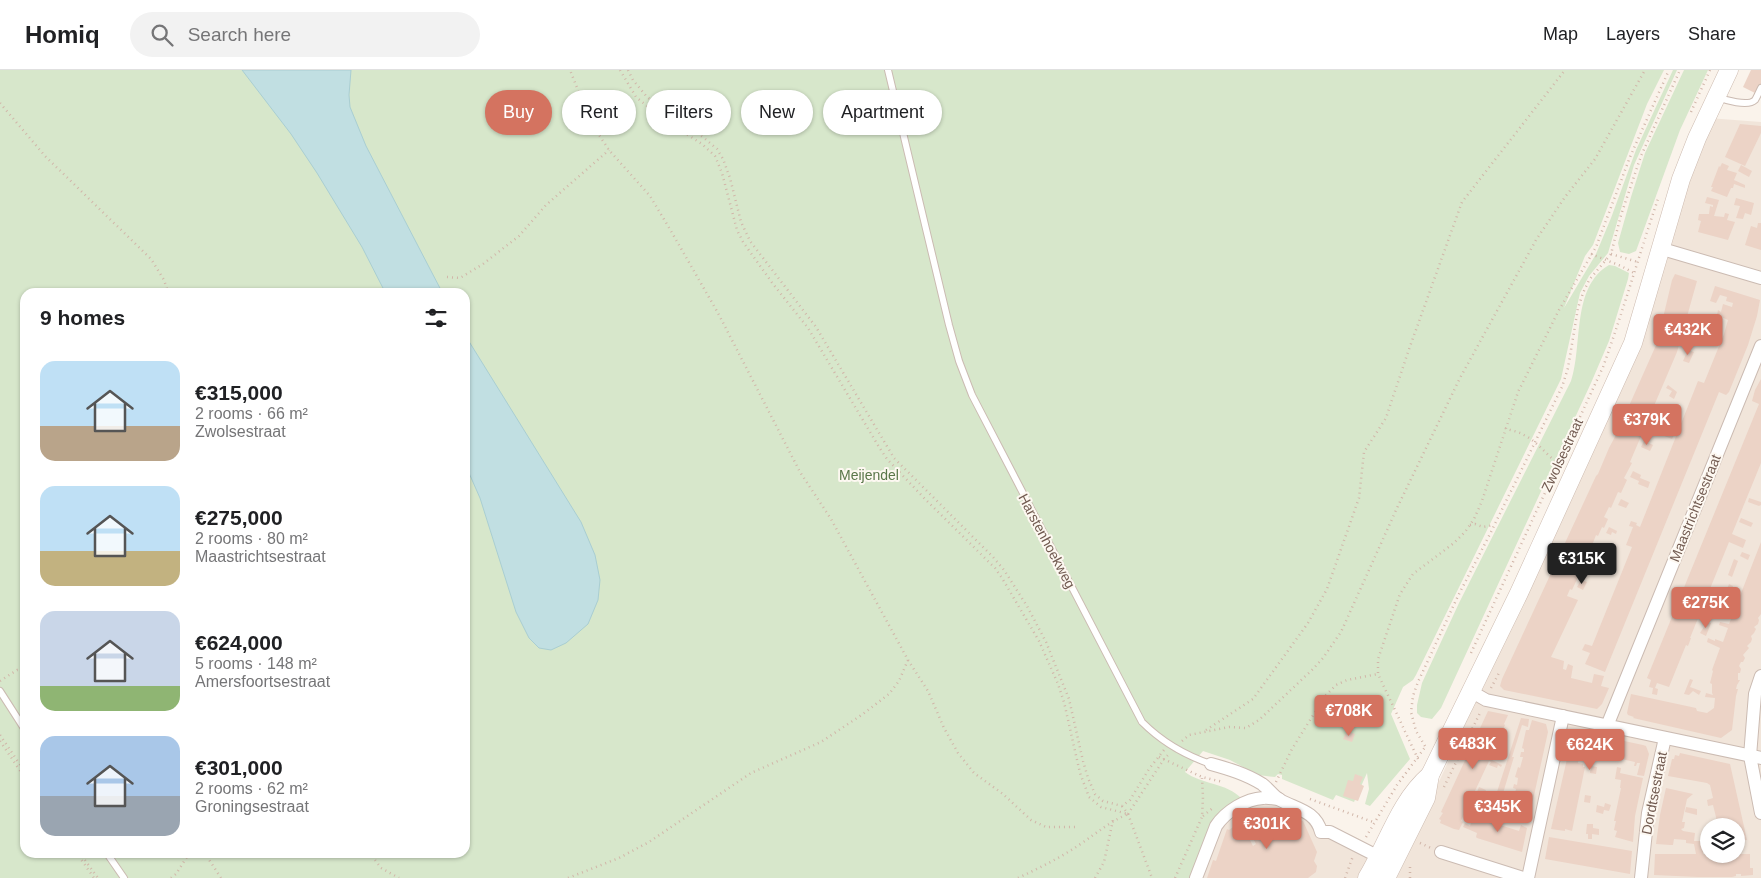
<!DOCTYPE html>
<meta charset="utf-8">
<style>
body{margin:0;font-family:Helvetica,sans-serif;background:#f2f2f2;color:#202124;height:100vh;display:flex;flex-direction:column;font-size:19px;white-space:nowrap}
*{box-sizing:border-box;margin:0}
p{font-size:16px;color:#757577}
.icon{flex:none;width:28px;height:28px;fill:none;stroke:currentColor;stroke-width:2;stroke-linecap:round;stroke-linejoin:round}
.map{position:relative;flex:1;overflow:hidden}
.sheet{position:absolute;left:20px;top:218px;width:450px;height:570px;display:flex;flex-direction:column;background:#fff;border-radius:15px;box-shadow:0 1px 4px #0004}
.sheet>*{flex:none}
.guide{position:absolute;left:485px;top:20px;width:475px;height:45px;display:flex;gap:10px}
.controls{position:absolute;left:1700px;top:748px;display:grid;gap:10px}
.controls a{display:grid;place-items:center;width:45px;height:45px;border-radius:50%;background:#fff;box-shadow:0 1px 4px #0004;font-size:25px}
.price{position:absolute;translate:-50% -42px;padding:0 11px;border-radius:5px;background:#d47360;color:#fff;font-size:16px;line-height:32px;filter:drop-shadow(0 1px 2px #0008)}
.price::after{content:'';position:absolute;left:50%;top:30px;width:15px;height:11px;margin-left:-8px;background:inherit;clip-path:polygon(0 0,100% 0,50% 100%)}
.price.selected{background:#222;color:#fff}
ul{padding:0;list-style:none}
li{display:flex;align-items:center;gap:15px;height:125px;padding:0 20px}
li span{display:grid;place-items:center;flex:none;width:140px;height:100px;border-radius:15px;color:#555}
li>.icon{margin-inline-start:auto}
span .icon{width:60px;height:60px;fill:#fffc;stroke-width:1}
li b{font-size:21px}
h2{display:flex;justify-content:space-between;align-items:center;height:60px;padding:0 20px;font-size:21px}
.pill{padding:0 18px;border-radius:22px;background:#fff;box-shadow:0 1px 4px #0004;font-size:18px;line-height:45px}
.pill.selected{background:#d47360;color:#fff}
header{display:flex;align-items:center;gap:30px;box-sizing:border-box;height:70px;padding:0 25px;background:#fff;border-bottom:1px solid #e0e0e0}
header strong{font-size:24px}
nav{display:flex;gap:28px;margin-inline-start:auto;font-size:18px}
.search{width:350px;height:45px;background:#f2f2f2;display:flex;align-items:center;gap:12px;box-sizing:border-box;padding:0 18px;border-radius:28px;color:#757577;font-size:19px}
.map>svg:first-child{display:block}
.residential{fill:#f1e5da;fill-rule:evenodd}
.green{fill:#d7e7cb;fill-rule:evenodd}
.water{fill:#c1dfe2;stroke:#a9ced2}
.building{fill:#ecd3c6}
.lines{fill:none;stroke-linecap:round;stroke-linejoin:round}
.service-casing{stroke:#cbbbb2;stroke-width:8}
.minor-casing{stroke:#cbbbb2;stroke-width:14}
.secondary-casing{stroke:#cdbbb0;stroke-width:19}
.path{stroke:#d1b6a9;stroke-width:2.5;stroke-dasharray:1 4;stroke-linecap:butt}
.service{stroke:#fff;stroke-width:6}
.minor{stroke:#fff;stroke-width:12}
.secondary{stroke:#fff;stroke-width:18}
.labels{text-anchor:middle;stroke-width:4;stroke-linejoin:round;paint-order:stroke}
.street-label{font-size:14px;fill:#725b51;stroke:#fdf8f1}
.park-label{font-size:14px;fill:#5a774a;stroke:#fdf8f1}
</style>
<header>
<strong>Homiq</strong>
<div class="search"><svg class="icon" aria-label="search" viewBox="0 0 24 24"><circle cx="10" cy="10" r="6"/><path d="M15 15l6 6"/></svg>Search here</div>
<nav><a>Map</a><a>Layers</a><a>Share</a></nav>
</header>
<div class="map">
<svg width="1761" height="808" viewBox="0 0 1761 808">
<rect width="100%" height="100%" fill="#faf3eb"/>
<!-- residential -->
<g class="residential">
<path d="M 1708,48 L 1761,52 L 1761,808 L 1389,808 L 1437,716 L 1489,602 L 1633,274 ZM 1709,756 L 1736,756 L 1736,784 L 1709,784 Z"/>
<path d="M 1263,729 L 1312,747 L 1321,763 L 1376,786 L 1363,808 L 1194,808 L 1220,751 Z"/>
</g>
<!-- green -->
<g class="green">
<path d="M 0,0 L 1664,0 L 1647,34 L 1593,175 L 1585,186 L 1564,238 L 1596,184 L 1611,148 L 1636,80 L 1673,0 L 1677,0 L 1634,95 L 1608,183 L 1589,206 L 1580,223 L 1561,309 L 1416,605 L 1413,610 L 1403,617 L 1391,644 L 1410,689 L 1370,736 L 1365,734 L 1369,719 L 1367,703 L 1354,732 L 1336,725 L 1333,730 L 1282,709 L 1282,705 L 1278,704 L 1275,707 L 1258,705 L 1230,690 L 1203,681 L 1185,702 C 1202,715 1226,712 1242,729 L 1211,753 L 1190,808 L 0,808 ZM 25,222 L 465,222 L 465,782 L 25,782 Z"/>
<path d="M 1684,0 L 1708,0 L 1680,60 L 1636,181 L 1629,184 L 1620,182 L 1618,173 L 1631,127 L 1645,83 Z"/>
<path d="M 1609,195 L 1615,196 L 1629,203 L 1628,209 L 1609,271 L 1591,313 L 1441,638 L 1432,649 L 1421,647 L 1417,643 L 1417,635 L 1422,613 L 1459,533 L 1571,311 C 1583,276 1571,217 1609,195 Z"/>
</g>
<!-- water -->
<g class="water">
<path d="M 242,0 L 351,0 L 349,25 L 350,37 L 366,76 L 442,222 L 385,222 L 362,177 L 317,103 L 291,64 Z"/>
<path d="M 465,265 L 581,452 L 595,485 L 600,510 L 598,530 L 588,554 L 566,573 L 551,580 L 539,578 L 529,568 L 516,542 L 480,428 L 465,394 Z"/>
</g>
<!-- building -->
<g class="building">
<path d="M 1751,0 L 1761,0 L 1761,26 L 1743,17 Z"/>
<path d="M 1740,54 L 1761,56 L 1761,63 L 1745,96 L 1725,87 Z"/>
<path d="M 1722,93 L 1729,96 L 1727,100 L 1737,103 L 1734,110 L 1745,115 L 1745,118 L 1734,114 L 1733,118 L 1731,118 L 1727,127 L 1711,121 L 1713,117 L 1711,117 L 1719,96 L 1720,97 Z"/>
<path d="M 1741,95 L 1752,101 L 1749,107 L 1738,101 Z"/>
<path d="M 1707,127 L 1719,130 L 1714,146 L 1724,147 L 1725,143 L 1729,144 L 1727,150 L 1735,152 L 1728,170 L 1698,162 L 1701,151 L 1698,150 L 1699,144 L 1709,144 L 1710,136 L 1713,137 L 1713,135 L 1705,133 Z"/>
<path d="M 1736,128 L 1754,133 L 1751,145 L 1745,143 L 1743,149 L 1736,148 L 1740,136 L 1734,135 Z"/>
<path d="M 1758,153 L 1761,153 L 1761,180 L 1745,175 L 1751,156 L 1757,158 Z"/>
<path d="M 1675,204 L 1697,211 L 1677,282 L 1630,392 L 1632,393 L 1624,408 L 1627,410 L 1621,423 L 1618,422 L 1611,438 L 1609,437 L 1604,447 L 1608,449 L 1604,458 L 1602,457 L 1598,466 L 1596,465 L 1583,499 L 1580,498 L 1578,502 L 1580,503 L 1572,520 L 1570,519 L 1567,526 L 1578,530 L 1551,587 L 1564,591 L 1563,599 L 1566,600 L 1568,594 L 1573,596 L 1571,608 L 1592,613 L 1594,604 L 1604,606 L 1601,616 L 1609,618 L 1602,634 L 1597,639 L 1504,620 L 1500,616 L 1502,609 L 1596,406 L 1598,404 L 1609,378 L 1617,363 L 1657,273 L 1672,210 Z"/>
<path d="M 1715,216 L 1760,230 L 1757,246 L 1748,275 L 1729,322 L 1726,325 L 1719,322 L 1605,602 L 1585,594 L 1590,583 L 1582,580 L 1585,574 L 1592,576 L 1632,477 L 1626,475 L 1633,457 L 1629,456 L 1631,451 L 1637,453 L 1636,455 L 1640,457 L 1698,311 L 1704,313 L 1724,264 L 1728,250 L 1717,245 L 1718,240 L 1721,242 L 1723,234 L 1732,237 L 1733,233 L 1726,231 L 1727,227 L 1720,225 L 1716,233 L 1710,231 Z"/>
<path d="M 1688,280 L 1694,282 L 1689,293 L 1683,291 Z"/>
<path d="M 1761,309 L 1761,393 L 1732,464 L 1746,470 L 1743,478 L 1729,472 L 1690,568 L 1691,568 L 1688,576 L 1686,575 L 1669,617 L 1657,613 L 1655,618 L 1658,619 L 1657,625 L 1652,624 L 1653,618 L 1649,617 L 1651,610 L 1647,608 L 1759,334 L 1752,331 L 1755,320 Z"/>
<path d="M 1668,315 L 1677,322 L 1674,329 L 1669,326 L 1672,321 L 1666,318 Z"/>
<path d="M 1661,359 L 1674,365 L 1672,369 L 1659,364 Z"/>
<path d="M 1644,371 L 1653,375 L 1650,381 L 1641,377 Z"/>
<path d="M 1633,401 L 1641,405 L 1640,408 L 1650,412 L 1648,418 L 1638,414 L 1639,411 L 1630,407 Z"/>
<path d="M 1749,428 L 1761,432 L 1761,435 L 1759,436 L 1748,432 Z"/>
<path d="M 1621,429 L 1629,433 L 1626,438 L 1618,435 Z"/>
<path d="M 1741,448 L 1753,453 L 1751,457 L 1739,452 Z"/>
<path d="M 1609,457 L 1617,461 L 1616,464 L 1612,462 L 1611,465 L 1606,463 Z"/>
<path d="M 1761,472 L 1761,544 L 1758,548 L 1759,550 L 1758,554 L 1754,557 L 1756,559 L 1754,563 L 1751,566 L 1752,569 L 1751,572 L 1747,576 L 1749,578 L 1743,585 L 1745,588 L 1743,592 L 1741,592 L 1739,596 L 1741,599 L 1740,603 L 1738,603 L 1738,610 L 1740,610 L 1737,615 L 1736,619 L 1738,619 L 1736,626 L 1732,660 L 1721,668 L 1633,648 L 1634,647 L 1628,645 L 1627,643 L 1631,624 L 1696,638 L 1697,641 L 1707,643 L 1714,638 L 1715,628 L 1705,627 L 1706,623 L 1713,625 L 1712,623 L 1712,614 L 1710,613 L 1713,601 L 1712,600 L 1720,578 L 1707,572 L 1708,568 L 1715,571 L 1715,569 L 1723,572 L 1728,558 L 1719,555 L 1720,552 L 1729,554 Z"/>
<path d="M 1742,482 L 1750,485 L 1748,490 L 1740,486 Z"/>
<path d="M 1598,483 L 1606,487 L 1602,497 L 1593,493 Z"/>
<path d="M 1734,489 L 1738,491 L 1732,507 L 1728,505 Z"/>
<path d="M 1581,510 L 1587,512 L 1583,520 L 1577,517 Z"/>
<path d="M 1729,514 L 1733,516 L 1729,526 L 1725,524 Z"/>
<path d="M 1714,535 L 1725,538 L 1722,545 L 1718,543 L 1719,540 L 1713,537 Z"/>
<path d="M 1707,552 L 1711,553 L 1706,566 L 1700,563 Z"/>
<path d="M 1690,609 L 1693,610 L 1690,617 L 1701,621 L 1699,625 L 1693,621 L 1689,625 L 1684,624 Z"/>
<path d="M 1488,641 L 1508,645 L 1504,654 L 1505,655 L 1490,689 L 1502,695 L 1501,697 L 1498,695 L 1497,698 L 1489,695 L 1491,692 L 1489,691 L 1461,751 L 1463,752 L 1459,760 L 1454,759 L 1440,753 L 1441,750 L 1439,749 L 1443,743 L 1441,742 Z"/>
<path d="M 1521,648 L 1529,649 L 1528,657 L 1522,655 L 1512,687 L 1514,687 L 1513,690 L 1501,730 L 1495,728 Z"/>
<path d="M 1532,650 L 1546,654 L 1548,662 L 1529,748 L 1516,745 L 1515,750 L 1507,747 L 1508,743 L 1509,737 L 1512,738 L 1512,735 L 1509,734 L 1511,729 L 1513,730 L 1516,719 L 1513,718 L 1514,714 L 1517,715 L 1518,708 L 1515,707 L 1518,697 L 1520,698 L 1523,687 L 1520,687 L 1521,682 L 1524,682 L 1524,679 L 1522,678 L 1526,660 L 1529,660 Z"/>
<path d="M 1347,661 L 1355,664 L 1352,672 L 1343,669 Z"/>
<path d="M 1577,661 L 1643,675 L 1646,676 L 1649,684 L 1644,706 L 1637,705 L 1640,693 L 1637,693 L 1636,696 L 1634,696 L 1635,692 L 1581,680 L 1578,693 L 1583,694 L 1583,697 L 1585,697 L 1572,761 L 1565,759 L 1565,761 L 1551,759 L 1572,667 Z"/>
<path d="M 1680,683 L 1730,694 L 1747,770 L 1736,772 L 1736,756 L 1713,756 L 1712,752 L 1717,751 L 1713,735 L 1708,736 L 1707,730 L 1713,728 L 1710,715 L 1707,713 L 1668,706 L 1672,689 L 1674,689 L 1675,685 L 1679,686 Z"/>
<path d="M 1591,696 L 1597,697 L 1596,704 L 1590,703 Z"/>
<path d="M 1617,697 L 1621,698 L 1620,703 L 1643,708 L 1635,746 L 1633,772 L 1615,767 L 1617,761 L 1614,760 L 1616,751 L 1614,751 L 1621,718 L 1620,718 L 1621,710 L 1615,709 Z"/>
<path d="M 1355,704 L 1363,707 L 1360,714 L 1364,716 L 1358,731 L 1343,726 L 1348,710 L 1353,711 Z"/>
<path d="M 1479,717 L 1486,720 L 1485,723 L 1488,724 L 1486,727 L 1477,722 Z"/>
<path d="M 1666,718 L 1693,724 L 1687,729 L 1682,752 L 1685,752 L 1684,758 L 1681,759 L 1683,761 L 1695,763 L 1694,771 L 1703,771 L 1703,784 L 1750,784 L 1750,798 L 1753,798 L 1753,805 L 1741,806 L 1741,804 L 1736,804 L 1736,806 L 1732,807 L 1698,807 L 1654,805 L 1655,784 L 1696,784 L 1694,774 L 1686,773 L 1686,770 L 1674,769 L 1673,775 L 1670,775 L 1656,774 L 1660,745 Z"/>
<path d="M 1585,725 L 1591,726 L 1590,733 L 1584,732 Z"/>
<path d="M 1605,733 L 1611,735 L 1609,741 L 1604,740 L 1603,744 L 1596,742 L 1597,735 L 1604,737 Z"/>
<path d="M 1479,736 L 1485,738 L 1481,749 L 1519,761 L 1521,755 L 1527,758 L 1522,782 L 1477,768 L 1476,767 L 1477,763 L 1463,757 L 1465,753 L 1470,756 L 1472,750 L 1477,752 L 1480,744 L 1477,743 Z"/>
<path d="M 1686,737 L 1697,739 L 1697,745 L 1685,742 Z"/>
<path d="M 1271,740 L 1303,751 L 1317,782 L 1314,791 L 1317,796 L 1316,802 L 1308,808 L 1207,808 L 1213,790 L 1216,791 L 1227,759 L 1229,760 L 1240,752 L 1242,758 L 1240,759 L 1243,766 L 1247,764 L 1253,776 L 1256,774 L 1250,762 L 1254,761 L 1250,750 Z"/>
<path d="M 1587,754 L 1593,754 L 1593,758 L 1599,759 L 1599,765 L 1592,764 L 1592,769 L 1588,769 L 1588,764 L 1586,764 Z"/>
<path d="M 1549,767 L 1632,781 L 1630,804 L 1545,789 Z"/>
</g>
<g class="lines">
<defs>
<g id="service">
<path d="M 888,0 L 949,255 L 959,291 L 972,325 L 1142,652 C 1162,672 1184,685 1211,694"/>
<path d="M 1717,27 C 1725,30 1748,37 1755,30 C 1757,27 1759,22 1761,18"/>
<path d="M 0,621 L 25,660"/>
<path d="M 106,782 L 124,808"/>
</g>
<g id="minor">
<path d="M 1659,178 L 1761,208"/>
<path d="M 1761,606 L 1755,624 L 1750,686 L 1761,743"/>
<path d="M 1472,622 L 1486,630 L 1761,688"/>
<path d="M 1607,656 L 1761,276"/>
<path d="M 1211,694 C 1229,699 1246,704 1262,714 C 1269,719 1273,726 1280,730 C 1296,739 1316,741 1321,762 L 1330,762 L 1385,790"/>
<path d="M 1441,782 L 1523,808"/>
<path d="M 1196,808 L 1216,756 C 1226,741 1246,729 1263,728 C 1268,727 1274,729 1279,729"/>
<path d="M 1528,808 L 1563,646"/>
<path d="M 1641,808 L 1648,743 L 1665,668"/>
</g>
<g id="secondary">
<path d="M 1367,808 C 1388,773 1399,732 1430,705"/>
<path d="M 1386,808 L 1426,728 L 1430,705 L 1519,523 L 1633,273 L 1681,109 L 1697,68 L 1729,0"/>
</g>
</defs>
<!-- service casing -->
<use href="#service" class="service-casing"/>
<!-- minor casing -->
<use href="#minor" class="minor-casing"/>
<!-- secondary casing -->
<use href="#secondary" class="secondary-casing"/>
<!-- path -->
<g class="path">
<path d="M 620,0 L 636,27 L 663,49 L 702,74 L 715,86 L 722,103 L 737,160 L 743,172 L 773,214 L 808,258 L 879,377 L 887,389 L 926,430 L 995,498 L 1002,508 L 1039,571 L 1058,614 L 1064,632 L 1080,703 L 1089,727 L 1101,737 L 1128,744 C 1109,752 1097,763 1079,775 C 1060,788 1039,798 1018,808"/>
<path d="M 628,0 L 633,10 L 647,27 L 704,68 L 717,79 L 723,89 L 730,108 L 741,152 L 750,171 L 816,257 L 894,388 L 993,487 L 1004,500 L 1027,536 L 1046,572 L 1069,629 L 1083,691 L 1088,708 L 1095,724 L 1103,731 L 1122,736 L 1130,730 L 1149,699 L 1164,680"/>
<path d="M 0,33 L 45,86 L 151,189 L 164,210 L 168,222"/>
<path d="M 1691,42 L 1710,0"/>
<path d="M 1591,184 L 1621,196 L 1634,203"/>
<path d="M 1611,184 L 1638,192"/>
<path d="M 447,207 L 460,208 L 483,194 L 519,166 L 546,135 L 609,80"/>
<path d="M 1505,358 C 1511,361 1518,361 1524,365 C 1538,372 1546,385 1558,393"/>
<path d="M 1470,455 L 1475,454 L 1483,457 L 1494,455"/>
<path d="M 1471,583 L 1603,297 C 1623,242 1639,185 1658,129"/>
<path d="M 908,590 L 928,621 L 944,658 L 958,683 L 974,703 L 1003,724 L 1031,750 L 1046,757 L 1077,757"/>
<path d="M 0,611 L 17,600 L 25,600"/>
<path d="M 1491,618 L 1499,603"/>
<path d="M 1206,660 L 1253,629 L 1308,553 L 1327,519 L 1359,428 L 1364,382 L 1386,348 L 1408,282 L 1462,132 L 1565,0"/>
<path d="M 0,665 L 25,702"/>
<path d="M 0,671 L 25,708"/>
<path d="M 1182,671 L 1189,665 L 1229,657 L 1246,658 L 1259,650 L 1313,599 L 1323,588 L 1341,562 L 1397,438 L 1460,308 L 1536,170 L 1565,127 L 1595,89 L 1645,0"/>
<path d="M 1425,676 L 1416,661 L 1411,642 L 1413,626 L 1418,612 L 1458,526 L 1491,462 L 1562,317 L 1568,298 L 1578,238 L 1583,223 L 1589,210 L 1611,184 L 1621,145 L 1641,86 L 1680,0"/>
<path d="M 1159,687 L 1202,707 L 1223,712"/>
<path d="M 1418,689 L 1378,604 L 1378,589 L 1400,524 L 1413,504 L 1454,473 L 1465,462 L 1474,449 L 1482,431 L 1518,322 L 1559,240 L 1596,177 L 1630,87 L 1669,0"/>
<path d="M 1276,712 L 1292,679 L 1325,626 L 1336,615 L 1347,610 L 1378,604"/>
<path d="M 1444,717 L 1481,641"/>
<path d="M 1310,729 L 1373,752"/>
<path d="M 1122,736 L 1128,744 L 1152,808"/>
<path d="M 1128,744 L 1164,689 L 1169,684"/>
<path d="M 1203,746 L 1214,737"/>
<path d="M 1366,767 L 1397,715 L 1426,676"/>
<path d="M 1420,773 L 1431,778"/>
<path d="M 76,782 L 94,808"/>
<path d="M 79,782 L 98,808"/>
<path d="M 204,782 L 221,808"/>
<path d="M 369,782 L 381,798 L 399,808"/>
<path d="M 171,808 L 176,804 L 190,782"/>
<path d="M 568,808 L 619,788 L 649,772 L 751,703 L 821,672 L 863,644 L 889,624 L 899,611 L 908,590 L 831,449 L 800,402 L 718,243 L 671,161 L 650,126 L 609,80 L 591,53 L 570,0"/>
<path d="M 1095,808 L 1104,792 L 1113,750"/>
<path d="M 1175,808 L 1202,747 L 1203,727 L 1202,708"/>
<path d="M 1345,808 L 1353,786"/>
<path d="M 1410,808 L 1410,795"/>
</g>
<!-- service -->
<use href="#service" class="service"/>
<!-- minor -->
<use href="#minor" class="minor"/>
<!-- secondary -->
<use href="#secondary" class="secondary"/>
</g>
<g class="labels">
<!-- street labels -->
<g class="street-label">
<text transform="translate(1562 385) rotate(-65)" y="5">Zwolsestraat</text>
<text transform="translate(1695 438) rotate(-68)" y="5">Maastrichtsestraat</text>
<text transform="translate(1047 471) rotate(62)" y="5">Harstenhoekweg</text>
<text transform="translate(1654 723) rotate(-79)" y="5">Dordtsestraat</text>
</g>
<!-- park labels -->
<g class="park-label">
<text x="869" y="410">Meijendel</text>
</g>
</g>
</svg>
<div class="controls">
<a><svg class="icon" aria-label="layers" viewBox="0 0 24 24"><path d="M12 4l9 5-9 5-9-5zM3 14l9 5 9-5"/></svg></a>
</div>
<b class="price" style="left:1688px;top:286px">€432K</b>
<b class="price" style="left:1647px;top:376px">€379K</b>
<b class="price selected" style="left:1582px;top:515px">€315K</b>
<b class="price" style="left:1706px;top:559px">€275K</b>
<b class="price" style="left:1349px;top:667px">€708K</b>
<b class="price" style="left:1473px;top:700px">€483K</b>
<b class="price" style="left:1590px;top:701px">€624K</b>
<b class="price" style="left:1498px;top:763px">€345K</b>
<b class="price" style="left:1267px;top:780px">€301K</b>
<div class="guide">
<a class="pill selected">Buy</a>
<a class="pill">Rent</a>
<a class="pill">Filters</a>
<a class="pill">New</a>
<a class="pill">Apartment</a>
</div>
<section class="sheet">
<h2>9 homes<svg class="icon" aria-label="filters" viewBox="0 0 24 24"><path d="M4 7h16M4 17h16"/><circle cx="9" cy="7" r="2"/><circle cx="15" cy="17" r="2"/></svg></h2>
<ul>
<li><span style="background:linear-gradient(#bfe0f5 65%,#b9a48a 0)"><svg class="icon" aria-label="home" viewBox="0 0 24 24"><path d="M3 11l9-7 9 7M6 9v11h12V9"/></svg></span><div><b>€315,000</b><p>2 rooms · 66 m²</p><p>Zwolsestraat</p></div></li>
<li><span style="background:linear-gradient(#bfe0f5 65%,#c2b280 0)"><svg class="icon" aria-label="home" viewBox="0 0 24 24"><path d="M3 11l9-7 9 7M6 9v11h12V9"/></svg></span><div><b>€275,000</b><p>2 rooms · 80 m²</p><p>Maastrichtsestraat</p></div></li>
<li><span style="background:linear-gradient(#c9d6e8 75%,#8fb573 0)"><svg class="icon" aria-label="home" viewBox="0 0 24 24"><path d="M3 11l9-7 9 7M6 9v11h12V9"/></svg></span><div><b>€624,000</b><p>5 rooms · 148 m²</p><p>Amersfoortsestraat</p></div></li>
<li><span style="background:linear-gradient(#a9c7e8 60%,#9aa5b1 0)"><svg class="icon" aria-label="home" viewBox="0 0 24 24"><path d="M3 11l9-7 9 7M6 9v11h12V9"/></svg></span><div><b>€301,000</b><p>2 rooms · 62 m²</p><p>Groningsestraat</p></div></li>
</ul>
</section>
</div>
